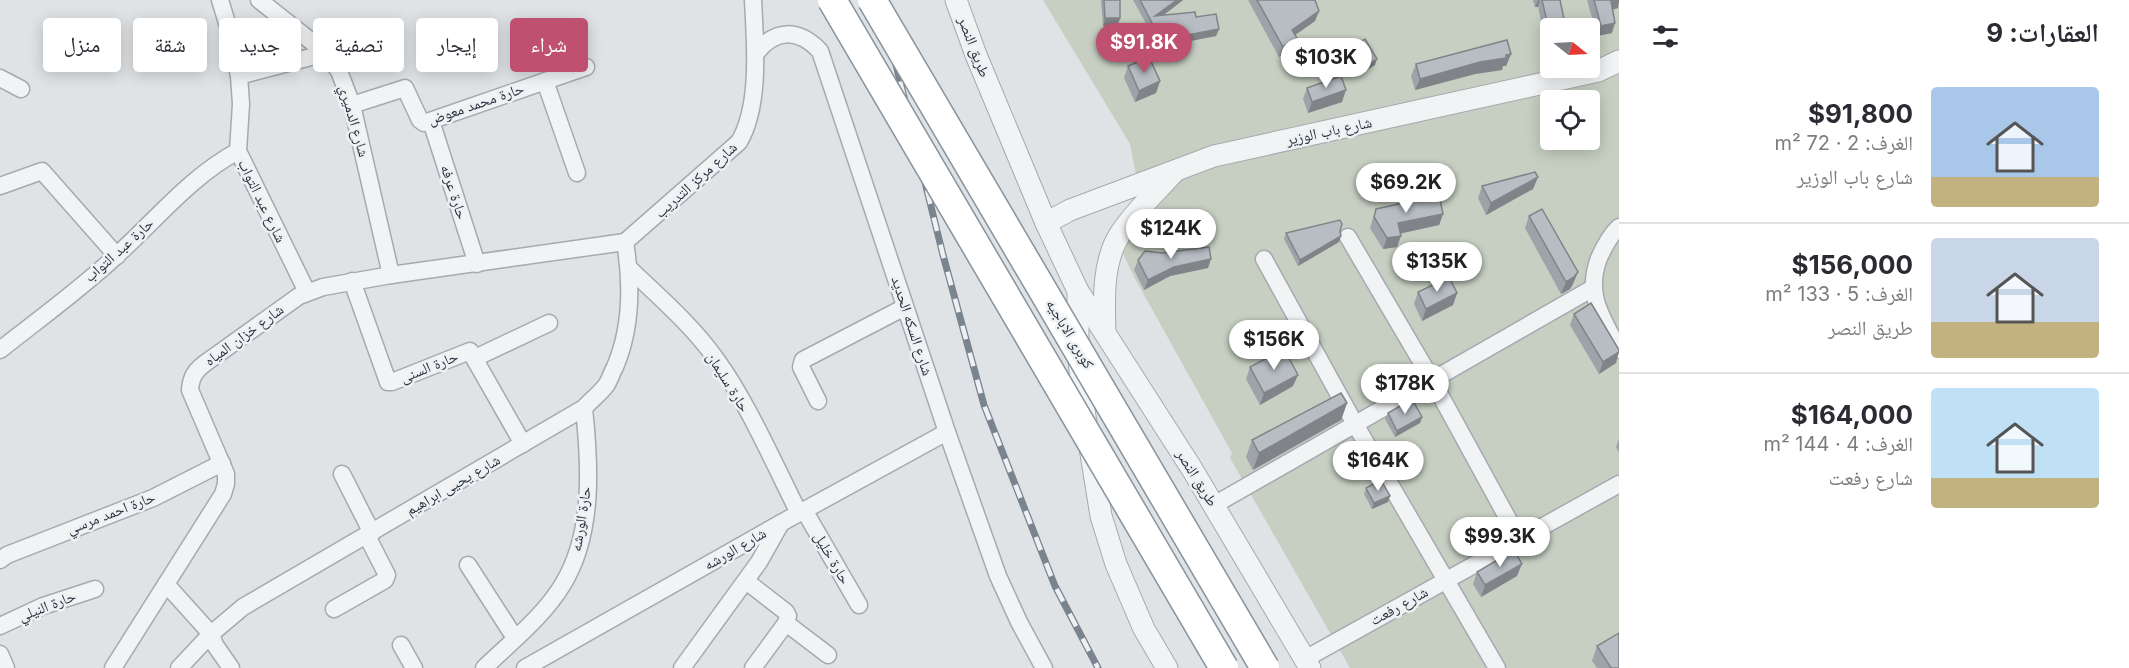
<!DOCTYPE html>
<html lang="ar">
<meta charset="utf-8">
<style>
body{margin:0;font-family:Inter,"Noto Naskh Arabic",sans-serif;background:#f2f2f3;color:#2b2b33;direction:rtl;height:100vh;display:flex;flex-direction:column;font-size:22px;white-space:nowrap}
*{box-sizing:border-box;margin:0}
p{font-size:20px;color:#7c7c81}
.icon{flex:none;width:33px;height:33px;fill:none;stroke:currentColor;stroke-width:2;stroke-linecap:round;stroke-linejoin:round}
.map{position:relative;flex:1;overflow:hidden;direction:ltr}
.side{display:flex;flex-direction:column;background:#fff;width:510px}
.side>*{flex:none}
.guide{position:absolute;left:18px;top:18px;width:570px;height:54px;direction:rtl;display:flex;gap:12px}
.needle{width:39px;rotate:108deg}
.controls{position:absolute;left:1540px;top:18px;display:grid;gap:12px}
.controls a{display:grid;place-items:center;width:60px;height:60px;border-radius:6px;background:#fff;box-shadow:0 3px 15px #0003;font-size:30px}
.price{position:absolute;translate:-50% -51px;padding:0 14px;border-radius:21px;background:#fff;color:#222;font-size:20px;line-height:39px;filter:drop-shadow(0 2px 3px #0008)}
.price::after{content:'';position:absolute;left:50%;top:36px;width:18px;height:14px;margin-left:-9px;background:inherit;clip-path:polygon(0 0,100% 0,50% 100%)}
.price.active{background:#bf506f;color:#fff}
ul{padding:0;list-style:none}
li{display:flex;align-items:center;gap:18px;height:150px;padding:0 30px}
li+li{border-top:2px solid #e1e1e2}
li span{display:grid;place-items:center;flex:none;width:168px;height:120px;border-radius:6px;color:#555}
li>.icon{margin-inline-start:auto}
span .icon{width:72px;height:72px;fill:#fffc;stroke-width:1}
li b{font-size:26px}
h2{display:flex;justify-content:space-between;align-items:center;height:72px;padding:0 30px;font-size:26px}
.chip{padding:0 21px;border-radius:6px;background:#fff;box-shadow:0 3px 15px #0003;font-size:21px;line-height:54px}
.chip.active{background:#bf506f;color:#fff}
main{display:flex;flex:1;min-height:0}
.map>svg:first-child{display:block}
.green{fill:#c6cfc1;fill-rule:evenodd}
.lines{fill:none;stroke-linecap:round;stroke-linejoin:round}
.minor-casing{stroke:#a5aab0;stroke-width:19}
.tertiary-casing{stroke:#a5aab0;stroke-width:23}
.minor{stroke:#f1f3f5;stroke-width:16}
.tertiary{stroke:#f1f3f5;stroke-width:21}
.rail-casing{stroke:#7a848e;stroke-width:7}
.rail{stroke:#eef1f4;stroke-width:4.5;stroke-dasharray:14;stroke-linecap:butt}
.trunk-bridge-casing{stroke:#88929b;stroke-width:31;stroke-linecap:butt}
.trunk-bridge{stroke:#fff;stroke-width:28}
.wall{fill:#9da3a8}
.shaded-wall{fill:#808488}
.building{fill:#b7bdc3;stroke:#808488;stroke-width:1.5}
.labels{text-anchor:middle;stroke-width:5;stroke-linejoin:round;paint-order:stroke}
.street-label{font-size:15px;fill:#29323c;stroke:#eef1f4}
</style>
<main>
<section class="side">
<h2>العقارات: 9<svg class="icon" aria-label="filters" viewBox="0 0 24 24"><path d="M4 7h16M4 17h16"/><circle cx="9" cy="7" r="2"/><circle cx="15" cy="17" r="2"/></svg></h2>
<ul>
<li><span style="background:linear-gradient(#a9c7e8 75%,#c2b280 0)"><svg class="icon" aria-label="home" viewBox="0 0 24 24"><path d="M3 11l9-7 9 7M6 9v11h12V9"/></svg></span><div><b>$91,800</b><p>الغرف: 2 · 72 m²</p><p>شارع باب الوزير</p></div></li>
<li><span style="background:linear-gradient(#c9d6e8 70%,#c2b280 0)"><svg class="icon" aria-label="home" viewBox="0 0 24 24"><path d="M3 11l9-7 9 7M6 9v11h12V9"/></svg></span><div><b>$156,000</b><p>الغرف: 5 · 133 m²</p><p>طريق النصر</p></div></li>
<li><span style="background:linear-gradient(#bfe0f5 75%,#c2b280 0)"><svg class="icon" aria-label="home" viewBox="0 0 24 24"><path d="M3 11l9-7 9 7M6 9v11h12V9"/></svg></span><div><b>$164,000</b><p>الغرف: 4 · 144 m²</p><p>شارع رفعت</p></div></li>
</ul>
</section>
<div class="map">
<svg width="1619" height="668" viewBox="0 0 1619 668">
<rect width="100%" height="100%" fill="#dfe3e6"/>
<!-- green -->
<path class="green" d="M 1043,0 L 1619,0 L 1619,668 L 1350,668 L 1230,458 L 1232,453 L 1133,275 L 1121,249 L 1144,216 L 1130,144 ZM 1551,28 L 1590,28 L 1590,68 L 1551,68 ZM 1551,100 L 1590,100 L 1590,140 L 1551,140 Z"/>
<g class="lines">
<defs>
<g id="minor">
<path d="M 220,0 L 231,36 L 239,76 L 241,104 L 238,151 L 307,292"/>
<path d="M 259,0 L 326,53 L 339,71 L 352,105 L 391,275"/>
<path d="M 756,53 C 775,29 798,28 820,51 L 947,432 L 998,576 L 1019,622 L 1044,668"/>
<path d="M 239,76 L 326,53"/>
<path d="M 0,78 L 21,89"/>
<path d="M 545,81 L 577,173"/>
<path d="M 352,105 L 405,88 L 420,120 L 424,123 L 586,67"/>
<path d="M 431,121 L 477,264"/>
<path d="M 0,186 L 42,171 L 117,256"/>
<path d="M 1619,227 C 1610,235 1604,247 1599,258 C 1585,295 1602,317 1619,350"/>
<path d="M 1348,237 L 1432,380 L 1519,539"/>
<path d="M 625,242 L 739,142 C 761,105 755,42 753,0"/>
<path d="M 1264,259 L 1355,424 L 1497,668"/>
<path d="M 630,269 C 659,297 692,325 716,359 C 748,403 774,464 799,513"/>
<path d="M 352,281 L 388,382 L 392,382 L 470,351 L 523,444"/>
<path d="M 0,350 C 39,319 81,289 117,255 C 157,219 190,177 238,151"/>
<path d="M 475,358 L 549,323"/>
<path d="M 818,401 L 801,367 L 803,360 L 905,307"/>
<path d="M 342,474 L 372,533"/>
<path d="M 1214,505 L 1593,288"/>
<path d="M 804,510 L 859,605"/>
<path d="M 0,560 L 7,555 L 153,498 L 222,463"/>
<path d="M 468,565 L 515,638"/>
<path d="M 746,581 L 786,612 L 788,616 L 786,623 L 753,668"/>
<path d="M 166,584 L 211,634 L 215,645 L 231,668"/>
<path d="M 334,609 L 385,580 L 387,575 L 367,536"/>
<path d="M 786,623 L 828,655"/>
<path d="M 0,626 L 43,606 L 95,589"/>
<path d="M 401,645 L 414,668"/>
<path d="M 0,654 L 6,668"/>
<path d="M 1305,659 L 1619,484"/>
<path d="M 113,668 L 223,494 L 226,484 L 226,474 L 190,390 C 191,378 194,372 204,364 L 299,296 L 323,287 L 391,275 L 625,242"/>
<path d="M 179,668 L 211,634 L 243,607 L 584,408 C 591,400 601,393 607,384 C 610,379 612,372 615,367 C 632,327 632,284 625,242"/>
<path d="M 484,668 C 511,642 544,616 563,584 C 594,533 590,465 584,408"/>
<path d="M 525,668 L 781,523 L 947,432"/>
<path d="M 682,668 L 759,562 L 781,523"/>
</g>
<g id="tertiary">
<path d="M 956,0 L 976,55 L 1046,223 L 1078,291 L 1192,469 L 1310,668"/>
<path d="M 1046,223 L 1070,210 L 1214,156 L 1598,71 L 1619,61"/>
<path d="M 1078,292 L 1078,350 L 1083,404 L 1101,516 L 1116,564 L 1144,629 L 1167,668"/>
<path d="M 1105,333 C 1104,301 1102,262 1120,234 C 1135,211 1157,191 1175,171"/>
</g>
</defs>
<!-- minor casing -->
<use href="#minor" class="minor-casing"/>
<!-- tertiary casing -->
<use href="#tertiary" class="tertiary-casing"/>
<!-- minor -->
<use href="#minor" class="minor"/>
<!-- tertiary -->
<use href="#tertiary" class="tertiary"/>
<defs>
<path id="rail" d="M 880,0 L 943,255 L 984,405 L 1055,586 L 1098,668"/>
</defs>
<!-- rail casing -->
<use href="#rail" class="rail-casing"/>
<!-- rail -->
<use href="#rail" class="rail"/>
<defs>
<g id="trunk-bridge">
<path d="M 832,0 L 1224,668"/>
<path d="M 872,0 L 1265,668"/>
</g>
</defs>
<!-- trunk-bridge casing -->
<use href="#trunk-bridge" class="trunk-bridge-casing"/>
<!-- trunk-bridge -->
<use href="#trunk-bridge" class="trunk-bridge"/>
</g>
<!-- wall -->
<g class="wall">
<path d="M 1101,0 L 1120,0 L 1120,18 L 1118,25 L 1103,26 Z"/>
<path d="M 1133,0 L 1183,0 L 1163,16 L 1196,17 L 1219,29 L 1216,36 L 1159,47 Z"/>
<path d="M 1248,0 L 1315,0 L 1319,11 L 1315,21 L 1295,35 L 1293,48 L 1279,57 Z"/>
<path d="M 1533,0 L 1560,0 L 1551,28 L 1551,56 L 1549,57 L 1538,7 L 1535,7 Z"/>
<path d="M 1587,0 L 1619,0 L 1618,8 L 1612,10 L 1612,33 L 1597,36 Z"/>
<path d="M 1351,47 L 1375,65 L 1365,71 L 1359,71 L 1349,53 Z"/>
<path d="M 1511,54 L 1506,66 L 1503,66 L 1502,70 L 1475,74 L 1415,90 L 1411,76 L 1416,64 Z"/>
<path d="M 1128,66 L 1160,81 L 1156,93 L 1135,102 L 1124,78 Z"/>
<path d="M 1307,88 L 1342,102 L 1308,113 L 1303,99 Z"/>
<path d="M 1538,177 L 1533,189 L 1486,215 L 1478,198 L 1482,186 Z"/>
<path d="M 1376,209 L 1443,214 L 1439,225 L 1400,233 L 1397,247 L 1383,249 L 1370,228 Z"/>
<path d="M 1529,216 L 1573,284 L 1570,289 L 1561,294 L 1525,228 Z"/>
<path d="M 1340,230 L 1339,242 L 1298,266 L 1284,239 L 1286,233 Z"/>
<path d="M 1138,260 L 1208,268 L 1170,276 L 1144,290 L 1134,270 Z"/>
<path d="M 1418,292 L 1457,293 L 1453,305 L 1422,321 L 1414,304 Z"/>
<path d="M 1574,314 L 1616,363 L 1599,374 L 1570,325 Z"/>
<path d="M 1250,367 L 1293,386 L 1260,405 L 1246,379 Z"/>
<path d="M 1401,381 L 1399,387 L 1375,401 L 1370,391 L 1372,385 Z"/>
<path d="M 1347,403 L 1341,420 L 1253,470 L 1246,457 L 1252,440 Z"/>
<path d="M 1388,413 L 1422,417 L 1420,423 L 1395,437 L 1385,419 Z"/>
<path d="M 1619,439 L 1619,453 L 1616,447 Z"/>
<path d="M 1366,488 L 1388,502 L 1372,509 L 1364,494 Z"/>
<path d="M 1477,572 L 1517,576 L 1481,597 L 1473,584 Z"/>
<path d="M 1597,646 L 1619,668 L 1597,668 L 1592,661 Z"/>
</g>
<!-- shaded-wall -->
<g class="shaded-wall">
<path d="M 1177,0 L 1183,0 L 1153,23 L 1155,16 Z"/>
<path d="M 1538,0 L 1540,0 L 1538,7 L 1535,7 Z"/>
<path d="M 1615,0 L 1619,0 L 1618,8 L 1607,11 L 1611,1 Z"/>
<path d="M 1319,11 L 1315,21 L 1288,40 L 1292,30 Z"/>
<path d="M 1105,18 L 1120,18 L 1118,25 L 1103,26 Z"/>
<path d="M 1615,23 L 1612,33 L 1597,36 L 1601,26 Z"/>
<path d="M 1219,29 L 1216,36 L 1159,47 L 1161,40 Z"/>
<path d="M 1297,38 L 1293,48 L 1279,57 L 1283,47 Z"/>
<path d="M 1511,54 L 1506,66 L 1503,66 L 1502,70 L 1475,74 L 1415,90 L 1420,79 Z"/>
<path d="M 1377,59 L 1375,65 L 1365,71 L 1359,71 L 1361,65 Z"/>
<path d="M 1160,81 L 1156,93 L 1135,102 L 1139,91 Z"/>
<path d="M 1346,90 L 1342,102 L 1308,113 L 1312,102 Z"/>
<path d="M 1538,177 L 1533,189 L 1486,215 L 1491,203 Z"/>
<path d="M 1443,214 L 1439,225 L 1394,235 L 1398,223 Z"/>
<path d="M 1341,236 L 1339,242 L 1298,266 L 1300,260 Z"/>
<path d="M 1401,236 L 1397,247 L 1383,249 L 1387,238 Z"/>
<path d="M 1211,259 L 1208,268 L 1170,276 L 1144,290 L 1148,280 L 1174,267 Z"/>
<path d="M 1578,272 L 1573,284 L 1570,289 L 1561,294 L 1566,282 Z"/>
<path d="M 1457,293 L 1453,305 L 1422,321 L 1426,309 Z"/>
<path d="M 1619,352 L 1616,363 L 1599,374 L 1603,362 Z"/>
<path d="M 1298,375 L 1293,386 L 1260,405 L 1264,393 Z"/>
<path d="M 1401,381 L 1399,387 L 1375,401 L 1377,395 Z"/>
<path d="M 1347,403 L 1341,420 L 1253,470 L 1259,453 Z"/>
<path d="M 1422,417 L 1420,423 L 1395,437 L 1397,431 Z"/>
<path d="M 1390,496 L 1388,502 L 1372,509 L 1374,503 Z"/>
<path d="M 1522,564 L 1517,576 L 1481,597 L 1485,585 Z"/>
</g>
<!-- building -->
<g class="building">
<path d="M 1104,0 L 1120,0 L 1120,18 L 1105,18 Z"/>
<path d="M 1140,0 L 1177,0 L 1155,16 L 1195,12 L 1196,17 L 1216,14 L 1219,29 L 1161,40 Z"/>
<path d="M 1257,0 L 1315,0 L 1319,11 L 1292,30 L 1297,38 L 1283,47 Z"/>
<path d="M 1542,0 L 1560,0 L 1566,28 L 1551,28 L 1551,39 Z"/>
<path d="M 1594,0 L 1615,0 L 1611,1 L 1615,23 L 1601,26 Z"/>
<path d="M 1365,39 L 1377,59 L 1368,65 L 1361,65 L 1351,47 Z"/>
<path d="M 1507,40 L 1511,54 L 1506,55 L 1506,58 L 1480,62 L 1420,79 L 1416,64 Z"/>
<path d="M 1149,57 L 1160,81 L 1139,91 L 1128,66 Z"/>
<path d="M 1341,76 L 1346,90 L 1312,102 L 1307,88 Z"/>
<path d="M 1535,172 L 1538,177 L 1491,203 L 1482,186 Z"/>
<path d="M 1439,195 L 1443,214 L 1398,223 L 1401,236 L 1387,238 L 1374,217 L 1376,209 Z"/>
<path d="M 1542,209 L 1578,272 L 1574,277 L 1566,282 L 1529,216 Z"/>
<path d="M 1340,220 L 1342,224 L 1340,231 L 1341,236 L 1300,260 L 1286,233 Z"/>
<path d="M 1209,247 L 1211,259 L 1174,267 L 1148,280 L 1138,260 L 1145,251 L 1162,253 Z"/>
<path d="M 1449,277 L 1457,293 L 1426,309 L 1418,292 Z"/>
<path d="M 1591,303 L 1619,350 L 1619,352 L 1603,362 L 1574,314 Z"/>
<path d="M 1284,349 L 1298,375 L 1264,393 L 1250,367 Z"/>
<path d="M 1395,372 L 1401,381 L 1377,395 L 1372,385 Z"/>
<path d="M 1341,393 L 1347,403 L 1259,453 L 1252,440 Z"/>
<path d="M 1412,399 L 1422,417 L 1397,431 L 1388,413 Z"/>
<path d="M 1381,480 L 1390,496 L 1374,503 L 1366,488 Z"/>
<path d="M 1514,550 L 1522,564 L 1485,585 L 1477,572 Z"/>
<path d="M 1619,633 L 1619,668 L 1611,668 L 1597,646 Z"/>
</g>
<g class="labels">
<!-- street labels -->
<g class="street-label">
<text transform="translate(974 47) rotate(69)" y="5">طريق النصر</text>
<text transform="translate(476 104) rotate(-19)" y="5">حارة محمد معوض</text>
<text transform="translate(354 121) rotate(74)" y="5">شارع الدميري</text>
<text transform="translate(1329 131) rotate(-12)" y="5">شارع باب الوزير</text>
<text transform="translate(696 180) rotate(-42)" y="5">شارع مركز التدريب</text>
<text transform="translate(454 192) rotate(72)" y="5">حارة عرفه</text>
<text transform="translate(262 201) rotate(64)" y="5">شارع عبد التواب</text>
<text transform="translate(119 250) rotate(-42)" y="5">حارة عبد التواب</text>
<text transform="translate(912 326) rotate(72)" y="5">شارع السكه الحديد</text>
<text transform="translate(1070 334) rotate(59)" y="5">كوبرى الاباجيه</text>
<text transform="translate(244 335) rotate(-36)" y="5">شارع خزان المياه</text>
<text transform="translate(429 367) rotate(-22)" y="5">حارة السنى</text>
<text transform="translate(728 382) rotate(58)" y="5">حارة سليمان</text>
<text transform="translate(1197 478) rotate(58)" y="5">طريق النصر</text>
<text transform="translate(453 485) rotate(-30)" y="5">شارع يحيى ابراهيم</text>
<text transform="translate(111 513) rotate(-21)" y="5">حارة احمد مرسي</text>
<text transform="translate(581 519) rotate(-81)" y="5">حارة الورشه</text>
<text transform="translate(735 549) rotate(-30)" y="5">شارع الورشه</text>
<text transform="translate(832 558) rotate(60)" y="5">حارة خليل</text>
<text transform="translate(47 606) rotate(-21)" y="5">حارة النيلي</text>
<text transform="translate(1399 606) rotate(-29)" y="5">شارع رفعت</text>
</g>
</g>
</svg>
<div class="controls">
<a><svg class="needle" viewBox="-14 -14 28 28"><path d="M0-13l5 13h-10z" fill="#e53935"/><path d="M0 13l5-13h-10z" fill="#7c7c81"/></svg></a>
<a><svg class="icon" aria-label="locate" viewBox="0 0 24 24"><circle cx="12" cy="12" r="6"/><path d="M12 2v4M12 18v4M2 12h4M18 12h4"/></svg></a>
</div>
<b class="price active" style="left:1144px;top:74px">$91.8K</b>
<b class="price" style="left:1326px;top:89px">$103K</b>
<b class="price" style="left:1406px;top:214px">$69.2K</b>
<b class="price" style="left:1171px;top:260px">$124K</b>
<b class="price" style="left:1437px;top:293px">$135K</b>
<b class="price" style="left:1274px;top:371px">$156K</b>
<b class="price" style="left:1405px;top:415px">$178K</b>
<b class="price" style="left:1378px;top:492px">$164K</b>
<b class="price" style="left:1500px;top:568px">$99.3K</b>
<div class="guide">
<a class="chip active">شراء</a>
<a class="chip">إيجار</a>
<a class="chip">تصفية</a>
<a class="chip">جديد</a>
<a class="chip">شقة</a>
<a class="chip">منزل</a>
</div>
</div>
</main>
